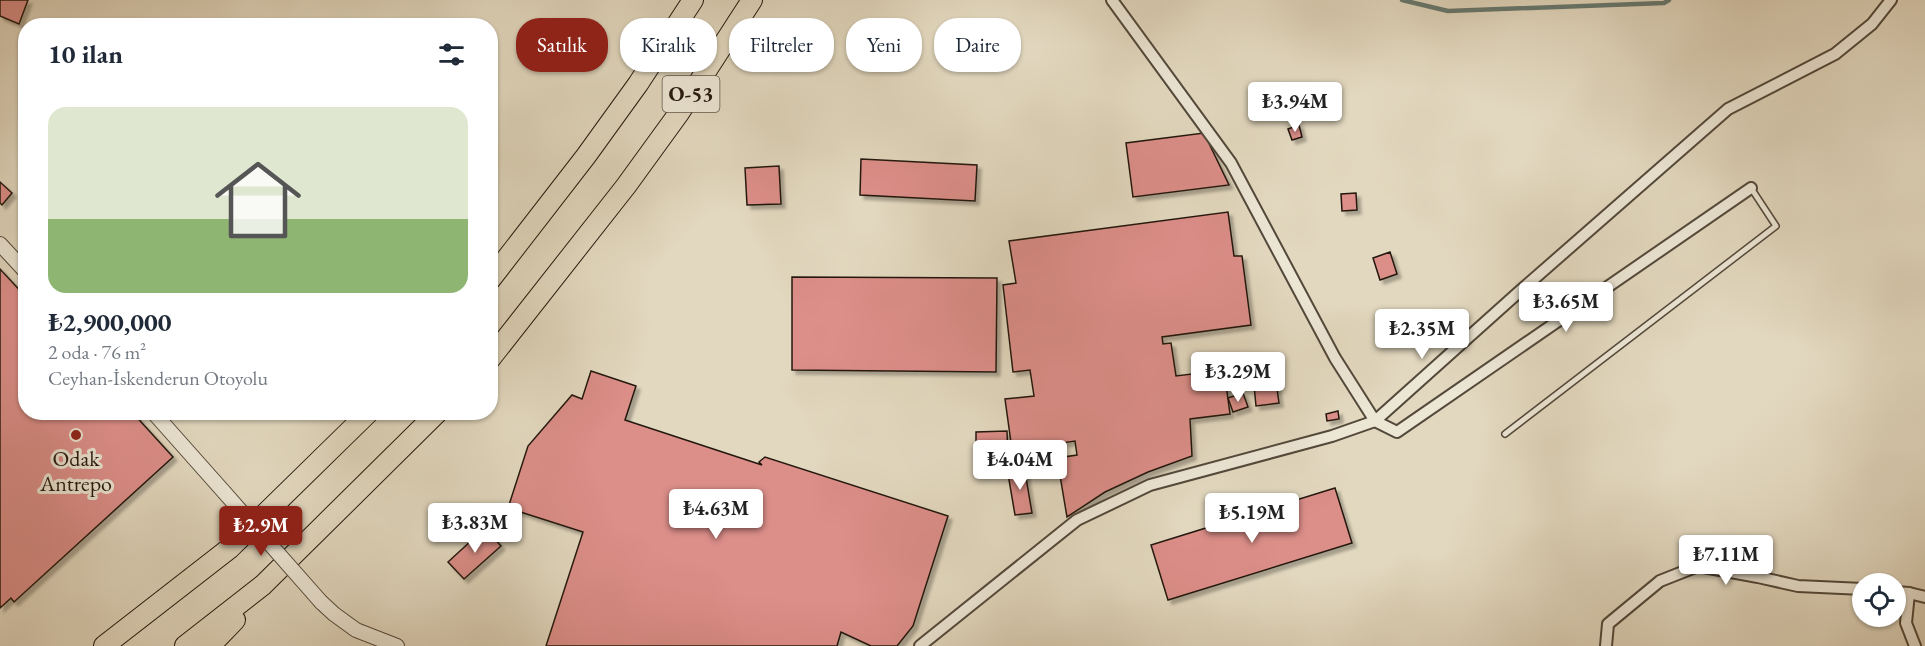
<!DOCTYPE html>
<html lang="tr">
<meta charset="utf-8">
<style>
body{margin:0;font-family:"EB Garamond",serif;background:#f6f6f7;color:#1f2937;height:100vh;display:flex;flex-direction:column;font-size:22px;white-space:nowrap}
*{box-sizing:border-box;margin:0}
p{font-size:20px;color:#747a83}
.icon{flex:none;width:33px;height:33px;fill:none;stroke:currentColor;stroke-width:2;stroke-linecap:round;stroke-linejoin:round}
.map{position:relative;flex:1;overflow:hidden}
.sheet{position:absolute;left:18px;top:18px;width:480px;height:402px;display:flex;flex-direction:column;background:#fff;border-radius:24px;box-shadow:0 2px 4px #0004}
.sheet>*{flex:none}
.top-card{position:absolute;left:516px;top:18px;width:570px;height:54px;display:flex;gap:12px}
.tools{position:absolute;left:1852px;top:573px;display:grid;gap:12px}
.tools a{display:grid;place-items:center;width:54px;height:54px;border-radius:50%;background:#fff;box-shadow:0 2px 4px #0004;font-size:30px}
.price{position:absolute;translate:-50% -51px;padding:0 14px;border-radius:6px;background:#fff;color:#222;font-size:20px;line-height:39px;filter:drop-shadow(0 2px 3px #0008)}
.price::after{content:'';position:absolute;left:50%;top:36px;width:18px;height:14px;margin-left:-9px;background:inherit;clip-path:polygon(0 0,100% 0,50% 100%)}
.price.on{background:#8f2418;color:#fff}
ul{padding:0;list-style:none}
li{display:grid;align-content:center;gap:12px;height:318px;padding:0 30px}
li+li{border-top:2px solid #e0e1e3}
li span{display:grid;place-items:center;height:186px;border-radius:18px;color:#555}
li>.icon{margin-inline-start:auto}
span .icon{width:108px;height:108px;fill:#fffc;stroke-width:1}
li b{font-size:26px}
h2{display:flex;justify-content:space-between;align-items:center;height:72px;padding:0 30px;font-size:26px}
.chip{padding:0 21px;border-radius:24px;background:#fff;box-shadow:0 2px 4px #0004;font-size:21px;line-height:54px}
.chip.on{background:#8f2418;color:#fff}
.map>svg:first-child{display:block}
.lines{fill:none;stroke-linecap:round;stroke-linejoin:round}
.stream{stroke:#677970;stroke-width:4.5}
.building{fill:#dc8e89;stroke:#23180d;stroke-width:1.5;filter:url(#shadow)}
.service-casing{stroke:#53483a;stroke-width:8}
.minor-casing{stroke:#53483a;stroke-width:14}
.tertiary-casing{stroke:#53483a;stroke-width:16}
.motorway-casing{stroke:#23180d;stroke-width:22}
.service{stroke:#ece6d5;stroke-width:5}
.minor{stroke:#ece6d5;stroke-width:10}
.tertiary{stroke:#ece6d5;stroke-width:14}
.motorway{stroke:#e2d8bf;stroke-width:20}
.tertiary-bridge-casing{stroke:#53483a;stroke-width:16;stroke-linecap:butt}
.tertiary-bridge{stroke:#ece6d5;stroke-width:14}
.poi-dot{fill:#8f2418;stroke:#ece6d5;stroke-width:2}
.labels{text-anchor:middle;stroke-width:6;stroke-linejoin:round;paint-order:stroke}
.shield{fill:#ece6d5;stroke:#5f5649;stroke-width:1.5}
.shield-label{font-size:21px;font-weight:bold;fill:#23180d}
.poi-label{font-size:22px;fill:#23180d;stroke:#ece6d5}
</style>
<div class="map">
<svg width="1925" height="646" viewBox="0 0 1925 646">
<defs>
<filter id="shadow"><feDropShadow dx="4" dy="4" stdDeviation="1.5" flood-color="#0004"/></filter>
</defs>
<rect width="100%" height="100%" fill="#e2d8bf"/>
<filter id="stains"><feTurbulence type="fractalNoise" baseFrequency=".00333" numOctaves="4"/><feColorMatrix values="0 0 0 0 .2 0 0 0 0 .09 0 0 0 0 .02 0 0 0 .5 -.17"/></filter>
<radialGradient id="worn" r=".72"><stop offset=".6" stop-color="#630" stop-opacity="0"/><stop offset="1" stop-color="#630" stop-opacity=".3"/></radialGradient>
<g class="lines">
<!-- stream -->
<path class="stream" d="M 1402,0 L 1448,11 L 1664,3 L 1669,0"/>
</g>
<!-- building -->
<g class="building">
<path d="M 0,0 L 28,0 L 19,24 L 0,16 Z"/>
<path d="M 1299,125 L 1302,137 L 1292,140 L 1288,129 Z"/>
<path d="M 1204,133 L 1229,185 L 1133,197 L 1126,143 Z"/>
<path d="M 861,159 L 977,165 L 975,201 L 860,195 Z"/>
<path d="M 779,166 L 781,204 L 747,205 L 745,168 Z"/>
<path d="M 0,182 L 12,193 L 2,205 L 0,203 Z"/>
<path d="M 1356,193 L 1357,210 L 1342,211 L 1341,194 Z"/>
<path d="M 1228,212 L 1234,256 L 1242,256 L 1251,325 L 1162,337 L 1163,344 L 1171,343 L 1176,376 L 1224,370 L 1230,414 L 1190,419 L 1192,456 L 1148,472 L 1105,492 L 1067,517 L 1057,458 L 1077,455 L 1075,441 L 1012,450 L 1005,399 L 1034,396 L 1030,370 L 1013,372 L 1003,285 L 1016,283 L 1009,241 Z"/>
<path d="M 1390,252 L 1397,274 L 1380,280 L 1373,258 Z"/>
<path d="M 0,269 L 26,297 L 26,412 L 132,412 L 173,457 L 14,602 L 11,598 L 0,608 Z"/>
<path d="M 792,277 L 997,278 L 996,372 L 792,370 Z"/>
<path d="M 591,371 L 636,386 L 625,420 L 762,465 L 759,462 L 765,457 L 948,516 L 913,626 L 897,646 L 871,646 L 841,632 L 837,646 L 546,646 L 583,532 L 508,508 L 528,446 L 572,395 L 582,399 Z"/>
<path d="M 1276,382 L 1279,403 L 1256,406 L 1254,385 Z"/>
<path d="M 1243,393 L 1248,407 L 1233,412 L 1228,398 Z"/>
<path d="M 1338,411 L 1339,419 L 1327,421 L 1326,414 Z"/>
<path d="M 1007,431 L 1008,459 L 976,459 L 976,432 Z"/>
<path d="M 1024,466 L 1032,513 L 1015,515 L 1007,468 Z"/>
<path d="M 1335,488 L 1352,543 L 1168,600 L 1151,545 Z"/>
<path d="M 485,528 L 501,546 L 464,579 L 448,562 Z"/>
</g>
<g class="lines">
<defs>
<path id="service" d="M 1505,434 L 1776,226 L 1751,188"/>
<g id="minor">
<path d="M 1112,0 L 1231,163 L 1335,358 L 1375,421 L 1397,432 L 1751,188"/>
<path d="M 1896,592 L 1909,593 L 1906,623 L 1915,646"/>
<path d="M 1909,593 L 1925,597"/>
<path d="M 920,646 L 1077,520 L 1150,485 L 1332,436 L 1375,421 L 1520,291 L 1728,109 L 1835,54 L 1872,24 L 1891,0"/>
<path d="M 1606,646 L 1608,624 L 1660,581 L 1698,566 L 1758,577 L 1798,586 L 1863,589"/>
</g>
<g id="tertiary">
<path d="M 0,244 L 26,272"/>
<path d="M 153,412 L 224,492"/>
<path d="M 321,602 L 334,614 L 356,630 L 397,646"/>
</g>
<g id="motorway">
<path d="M 490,280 L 586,156 L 638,84 L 693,0"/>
<path d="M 490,359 L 626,186 L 679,113 L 752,0"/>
<path d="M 104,646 L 230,548 L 369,412"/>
<path d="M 185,646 L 263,585 L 438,412"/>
<path d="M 210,646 L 235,620"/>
</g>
</defs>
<!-- service casing -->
<use href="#service" class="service-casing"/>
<!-- minor casing -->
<use href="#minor" class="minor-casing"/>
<!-- tertiary casing -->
<use href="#tertiary" class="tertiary-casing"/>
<!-- motorway casing -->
<use href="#motorway" class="motorway-casing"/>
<!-- service -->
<use href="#service" class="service"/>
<!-- minor -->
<use href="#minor" class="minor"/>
<!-- tertiary -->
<use href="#tertiary" class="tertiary"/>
<!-- motorway -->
<use href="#motorway" class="motorway"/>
<defs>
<path id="tertiary-bridge" d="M 224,492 L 321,602"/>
</defs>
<!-- tertiary-bridge casing -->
<use href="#tertiary-bridge" class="tertiary-bridge-casing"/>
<!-- tertiary-bridge -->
<use href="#tertiary-bridge" class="tertiary-bridge"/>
</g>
<!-- markers -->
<circle class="poi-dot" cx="76" cy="435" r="6"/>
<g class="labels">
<!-- shield labels -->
<rect class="shield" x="662.5" y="76" width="57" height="36" rx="4.5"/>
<g class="shield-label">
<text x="691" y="101">O-53</text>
</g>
<!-- poi labels -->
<g class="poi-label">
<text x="76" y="466">Odak<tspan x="76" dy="25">Antrepo</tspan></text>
</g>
</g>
<rect width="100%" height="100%" filter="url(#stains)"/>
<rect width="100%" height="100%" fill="url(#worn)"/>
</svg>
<div class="tools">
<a><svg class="icon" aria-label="locate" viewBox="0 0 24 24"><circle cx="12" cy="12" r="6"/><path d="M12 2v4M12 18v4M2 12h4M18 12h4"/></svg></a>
</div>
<b class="price" style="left:1295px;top:133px">₺3.94M</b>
<b class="price" style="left:1566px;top:333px">₺3.65M</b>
<b class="price" style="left:1422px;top:360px">₺2.35M</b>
<b class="price" style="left:1238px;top:403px">₺3.29M</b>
<b class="price" style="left:1020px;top:491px">₺4.04M</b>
<b class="price" style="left:716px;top:540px">₺4.63M</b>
<b class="price" style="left:1252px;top:544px">₺5.19M</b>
<b class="price" style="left:475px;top:554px">₺3.83M</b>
<b class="price on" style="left:261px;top:557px">₺2.9M</b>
<b class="price" style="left:1726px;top:586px">₺7.11M</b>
<div class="top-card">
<a class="chip on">Satılık</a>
<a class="chip">Kiralık</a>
<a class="chip">Filtreler</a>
<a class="chip">Yeni</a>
<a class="chip">Daire</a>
</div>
<section class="sheet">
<h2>10 ilan<svg class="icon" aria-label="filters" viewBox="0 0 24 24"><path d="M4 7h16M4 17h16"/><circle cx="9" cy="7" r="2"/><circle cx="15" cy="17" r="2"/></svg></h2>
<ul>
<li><span style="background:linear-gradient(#dfe7d0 60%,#8fb573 0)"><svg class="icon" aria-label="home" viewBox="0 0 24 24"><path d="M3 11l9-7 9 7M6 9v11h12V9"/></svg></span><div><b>₺2,900,000</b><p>2 oda · 76 m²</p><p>Ceyhan-İskenderun Otoyolu</p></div></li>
</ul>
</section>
</div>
